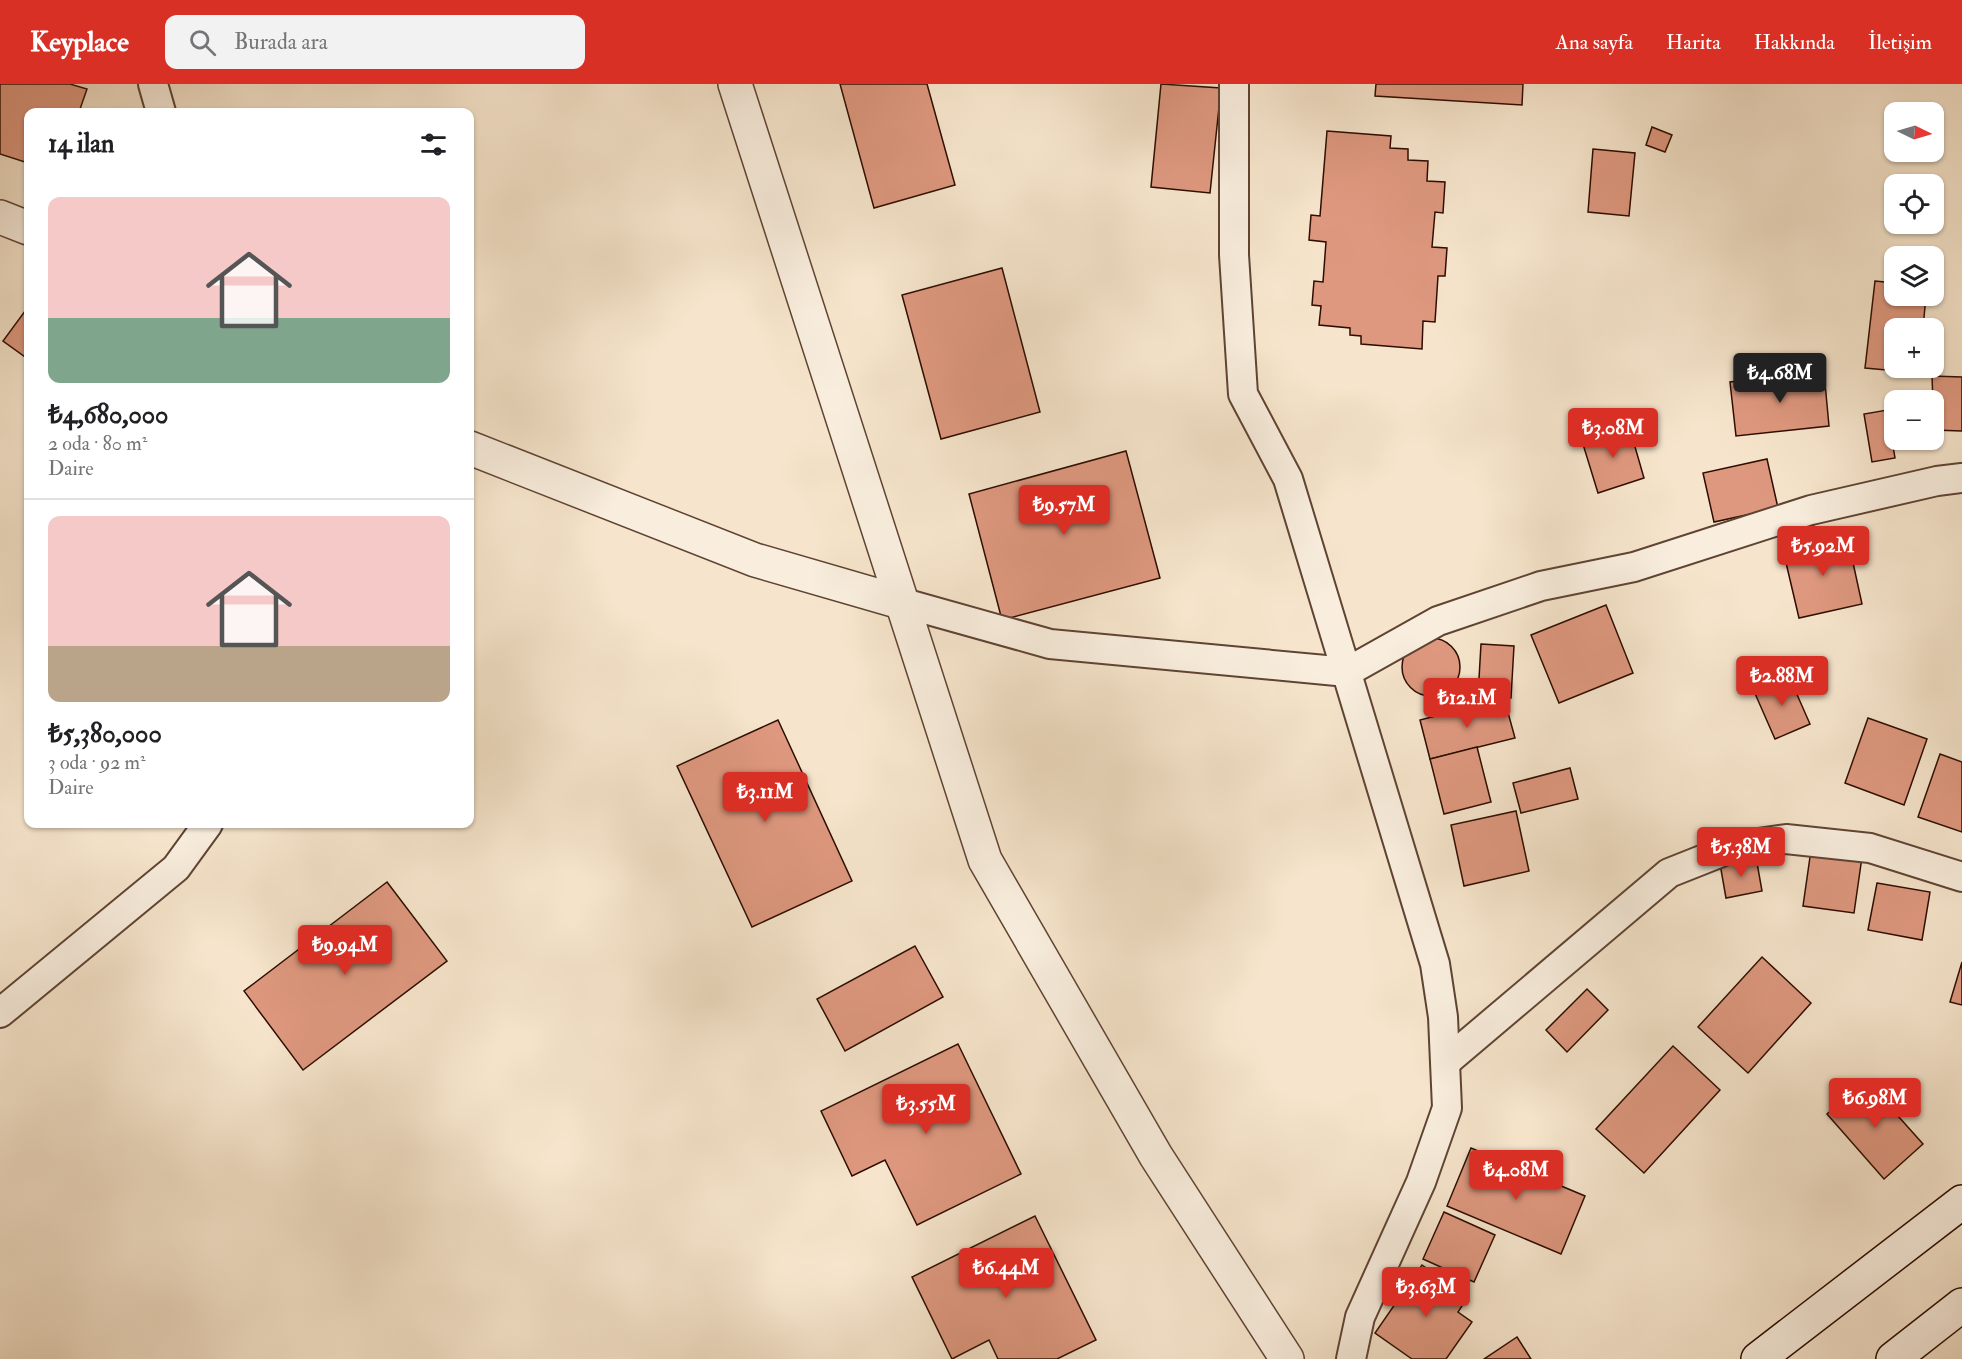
<!DOCTYPE html>
<html lang="tr">
<meta charset="utf-8">
<style>
body{margin:0;font-family:"IM FELL Double Pica",serif;background:#f2f2f2;color:#202124;height:100vh;display:flex;flex-direction:column;font-size:22px;white-space:nowrap}
*{box-sizing:border-box;margin:0}
p{font-size:20px;color:#757577}
.icon{flex:none;width:33px;height:33px;fill:none;stroke:currentColor;stroke-width:2;stroke-linecap:round;stroke-linejoin:round}
.map{position:relative;flex:1;overflow:hidden}
.side{position:absolute;left:24px;top:24px;width:450px;height:720px;display:flex;flex-direction:column;background:#fff;border-radius:12px;box-shadow:0 2px 4px #0004}
.side>*{flex:none}
.needle{width:39px;rotate:95deg}
.controls{position:absolute;left:1884px;top:18px;display:grid;gap:12px}
.controls a{display:grid;place-items:center;width:60px;height:60px;border-radius:12px;background:#fff;box-shadow:0 2px 4px #0004;font-size:30px}
.price{position:absolute;translate:-50% -51px;padding:0 14px;border-radius:6px;background:#d93025;color:#fff;font-size:20px;line-height:39px;filter:drop-shadow(0 2px 3px #0008)}
.price::after{content:'';position:absolute;left:50%;top:36px;width:18px;height:14px;margin-left:-9px;background:inherit;clip-path:polygon(0 0,100% 0,50% 100%)}
.price.on{background:#222;color:#fff}
ul{padding:0;list-style:none}
li{display:grid;align-content:center;gap:12px;height:318px;padding:0 24px}
li+li{border-top:2px solid #e0e0e0}
li span{display:grid;place-items:center;height:186px;border-radius:12px;color:#555}
li>.icon{margin-inline-start:auto}
span .icon{width:108px;height:108px;fill:#fffc;stroke-width:1}
li b{font-size:26px}
h2{display:flex;justify-content:space-between;align-items:center;height:72px;padding:0 24px;font-size:26px}
header{display:flex;align-items:center;gap:36px;box-sizing:border-box;height:84px;padding:0 30px;background:#d93025;color:#fff}
header strong{font-size:28px}
nav{display:flex;gap:33px;margin-inline-start:auto;font-size:21px}
.search{width:420px;height:54px;background:#f2f2f2;display:flex;align-items:center;gap:15px;box-sizing:border-box;padding:0 21px;border-radius:12px;color:#757577;font-size:22px}
.map>svg:first-child{display:block}
.building{fill:#de987f;stroke:#2d0d00;stroke-width:1.5}
.lines{fill:none;stroke-linecap:round;stroke-linejoin:round}
.minor-casing{stroke:#5f4333;stroke-width:32}
.tertiary-casing{stroke:#5f4333;stroke-width:36}
.secondary-casing{stroke:#2d0d00;stroke-width:36}
.minor{stroke:#f9eede;stroke-width:28}
.tertiary{stroke:#f9eede;stroke-width:33}
.secondary{stroke:#f9eede;stroke-width:33}
</style>
<header>
<strong>Keyplace</strong>
<div class="search"><svg class="icon" aria-label="search" viewBox="0 0 24 24"><circle cx="10" cy="10" r="6"/><path d="M15 15l6 6"/></svg>Burada ara</div>
<nav><a>Ana sayfa</a><a>Harita</a><a>Hakkında</a><a>İletişim</a></nav>
</header>
<div class="map">
<svg width="1962" height="1275" viewBox="0 0 1962 1275">
<rect width="100%" height="100%" fill="#f6e5cc"/>
<filter id="stains"><feTurbulence type="fractalNoise" baseFrequency=".00333" numOctaves="4"/><feColorMatrix values="0 0 0 0 .2 0 0 0 0 .09 0 0 0 0 .02 0 0 0 .5 -.17"/></filter>
<radialGradient id="worn" r=".72"><stop offset=".6" stop-color="#630" stop-opacity="0"/><stop offset="1" stop-color="#630" stop-opacity=".3"/></radialGradient>
<!-- building -->
<g class="building">
<path d="M 0,0 L 70,0 L 87,5 L 79,28 L 28,28 L 28,79 L 0,70 Z"/>
<path d="M 840,0 L 927,0 L 955,101 L 874,124 Z"/>
<path d="M 1161,0 L 1221,4 L 1210,109 L 1151,103 Z"/>
<path d="M 1376,0 L 1523,0 L 1522,21 L 1375,12 Z"/>
<path d="M 1652,43 L 1672,51 L 1665,68 L 1646,61 Z"/>
<path d="M 1327,47 L 1391,52 L 1390,64 L 1408,65 L 1408,76 L 1428,77 L 1427,97 L 1445,98 L 1443,129 L 1435,128 L 1432,163 L 1447,164 L 1445,192 L 1438,192 L 1435,238 L 1423,237 L 1422,265 L 1361,260 L 1361,252 L 1350,251 L 1350,244 L 1319,241 L 1321,222 L 1312,221 L 1314,197 L 1323,198 L 1326,158 L 1309,156 L 1311,131 L 1320,132 Z"/>
<path d="M 1593,65 L 1635,69 L 1629,132 L 1588,128 Z"/>
<path d="M 1002,184 L 1040,328 L 941,355 L 902,211 Z"/>
<path d="M 1875,197 L 1894,199 L 1894,212 L 1926,212 L 1923,244 L 1894,244 L 1894,284 L 1919,284 L 1919,289 L 1865,284 Z"/>
<path d="M 28,223 L 28,275 L 3,257 Z"/>
<path d="M 1824,288 L 1829,342 L 1736,352 L 1730,298 Z"/>
<path d="M 1932,292 L 1962,293 L 1962,347 L 1934,346 Z"/>
<path d="M 1887,326 L 1895,374 L 1872,378 L 1864,330 Z"/>
<path d="M 1629,342 L 1644,394 L 1598,409 L 1582,357 Z"/>
<path d="M 1126,367 L 1160,494 L 1002,536 L 969,410 Z"/>
<path d="M 1767,375 L 1778,424 L 1714,438 L 1703,389 Z"/>
<path d="M 1847,451 L 1862,520 L 1799,534 L 1783,466 Z"/>
<path d="M 1606,521 L 1633,589 L 1559,619 L 1531,551 Z"/>
<circle cx="1431" cy="583" r="29"/>
<path d="M 1481,560 L 1514,562 L 1511,614 L 1478,612 Z"/>
<path d="M 1788,590 L 1810,640 L 1775,655 L 1753,605 Z"/>
<path d="M 1504,614 L 1515,654 L 1430,675 L 1420,636 Z"/>
<path d="M 1868,634 L 1927,655 L 1904,721 L 1845,699 Z"/>
<path d="M 778,636 L 852,797 L 752,843 L 677,682 Z"/>
<path d="M 1477,663 L 1491,718 L 1444,730 L 1430,675 Z"/>
<path d="M 1940,670 L 1962,678 L 1962,748 L 1918,733 Z"/>
<path d="M 1570,684 L 1578,715 L 1521,729 L 1513,699 Z"/>
<path d="M 1516,727 L 1529,787 L 1464,802 L 1451,741 Z"/>
<path d="M 1811,766 L 1862,773 L 1854,829 L 1803,822 Z"/>
<path d="M 1756,773 L 1762,807 L 1726,814 L 1720,780 Z"/>
<path d="M 387,798 L 447,877 L 303,986 L 244,907 Z"/>
<path d="M 1877,799 L 1930,808 L 1922,856 L 1868,846 Z"/>
<path d="M 915,862 L 943,913 L 845,967 L 817,915 Z"/>
<path d="M 1762,873 L 1811,919 L 1748,989 L 1698,943 Z"/>
<path d="M 1962,878 L 1962,921 L 1950,918 Z"/>
<path d="M 1587,905 L 1608,926 L 1567,968 L 1546,946 Z"/>
<path d="M 958,960 L 1021,1090 L 917,1141 L 885,1076 L 852,1092 L 821,1027 Z"/>
<path d="M 1673,962 L 1720,1006 L 1644,1089 L 1596,1045 Z"/>
<path d="M 1865,995 L 1923,1060 L 1884,1095 L 1827,1030 Z"/>
<path d="M 1471,1064 L 1585,1112 L 1561,1170 L 1447,1122 Z"/>
<path d="M 1444,1128 L 1495,1151 L 1474,1198 L 1423,1175 Z"/>
<path d="M 1035,1132 L 1096,1256 L 1057,1275 L 998,1275 L 989,1256 L 952,1275 L 912,1193 Z"/>
<path d="M 1422,1181 L 1468,1213 L 1458,1228 L 1472,1238 L 1446,1275 L 1412,1275 L 1375,1249 Z"/>
<path d="M 1517,1253 L 1531,1275 L 1484,1275 Z"/>
</g>
<g class="lines">
<defs>
<g id="minor">
<path d="M 153,0 L 161,28"/>
<path d="M 1234,0 L 1234,171 L 1243,310 L 1288,395 L 1435,880 L 1443,933 L 1447,1024 L 1421,1098 L 1360,1233 L 1351,1275"/>
<path d="M 900,518 L 1050,560 L 1347,588 L 1438,537 L 1541,502 L 1634,483 L 1811,426 L 1937,397 L 1962,394"/>
<path d="M 0,929 L 176,784 L 208,740"/>
<path d="M 1447,977 L 1669,789 L 1737,762 L 1786,755 L 1870,764 L 1962,793"/>
</g>
<g id="tertiary">
<path d="M 735,0 L 985,776 L 1156,1072 L 1287,1275"/>
<path d="M 0,133 L 28,144"/>
<path d="M 470,364 L 755,476 L 900,518"/>
</g>
<g id="secondary">
<path d="M 1758,1275 L 1962,1118"/>
<path d="M 1893,1275 L 1962,1221"/>
</g>
</defs>
<!-- minor casing -->
<use href="#minor" class="minor-casing"/>
<!-- tertiary casing -->
<use href="#tertiary" class="tertiary-casing"/>
<!-- secondary casing -->
<use href="#secondary" class="secondary-casing"/>
<!-- minor -->
<use href="#minor" class="minor"/>
<!-- tertiary -->
<use href="#tertiary" class="tertiary"/>
<!-- secondary -->
<use href="#secondary" class="secondary"/>
</g>
<rect width="100%" height="100%" filter="url(#stains)"/>
<rect width="100%" height="100%" fill="url(#worn)"/>
</svg>
<div class="controls">
<a><svg class="needle" viewBox="-14 -14 28 28"><path d="M0-13l5 13h-10z" fill="#e53935"/><path d="M0 13l5-13h-10z" fill="#757577"/></svg></a>
<a><svg class="icon" aria-label="locate" viewBox="0 0 24 24"><circle cx="12" cy="12" r="6"/><path d="M12 2v4M12 18v4M2 12h4M18 12h4"/></svg></a>
<a><svg class="icon" aria-label="layers" viewBox="0 0 24 24"><path d="M12 4l9 5-9 5-9-5zM3 14l9 5 9-5"/></svg></a>
<a>+</a>
<a>−</a>
</div>
<b class="price on" style="left:1780px;top:320px">₺4.68M</b>
<b class="price" style="left:1613px;top:375px">₺3.08M</b>
<b class="price" style="left:1064px;top:452px">₺9.57M</b>
<b class="price" style="left:1823px;top:493px">₺5.92M</b>
<b class="price" style="left:1782px;top:623px">₺2.88M</b>
<b class="price" style="left:1467px;top:645px">₺12.1M</b>
<b class="price" style="left:765px;top:739px">₺3.11M</b>
<b class="price" style="left:1741px;top:794px">₺5.38M</b>
<b class="price" style="left:345px;top:892px">₺9.94M</b>
<b class="price" style="left:1875px;top:1045px">₺6.98M</b>
<b class="price" style="left:926px;top:1051px">₺3.55M</b>
<b class="price" style="left:1516px;top:1117px">₺4.08M</b>
<b class="price" style="left:1006px;top:1215px">₺6.44M</b>
<b class="price" style="left:1426px;top:1234px">₺3.63M</b>
<section class="side">
<h2>14 ilan<svg class="icon" aria-label="filters" viewBox="0 0 24 24"><path d="M4 7h16M4 17h16"/><circle cx="9" cy="7" r="2"/><circle cx="15" cy="17" r="2"/></svg></h2>
<ul>
<li><span style="background:linear-gradient(#f6c9c9 65%,#7fa58c 0)"><svg class="icon" aria-label="home" viewBox="0 0 24 24"><path d="M3 11l9-7 9 7M6 9v11h12V9"/></svg></span><div><b>₺4,680,000</b><p>2 oda · 80 m²</p><p>Daire</p></div></li>
<li><span style="background:linear-gradient(#f6c9c9 70%,#b9a48a 0)"><svg class="icon" aria-label="home" viewBox="0 0 24 24"><path d="M3 11l9-7 9 7M6 9v11h12V9"/></svg></span><div><b>₺5,380,000</b><p>3 oda · 92 m²</p><p>Daire</p></div></li>
</ul>
</section>
</div>
